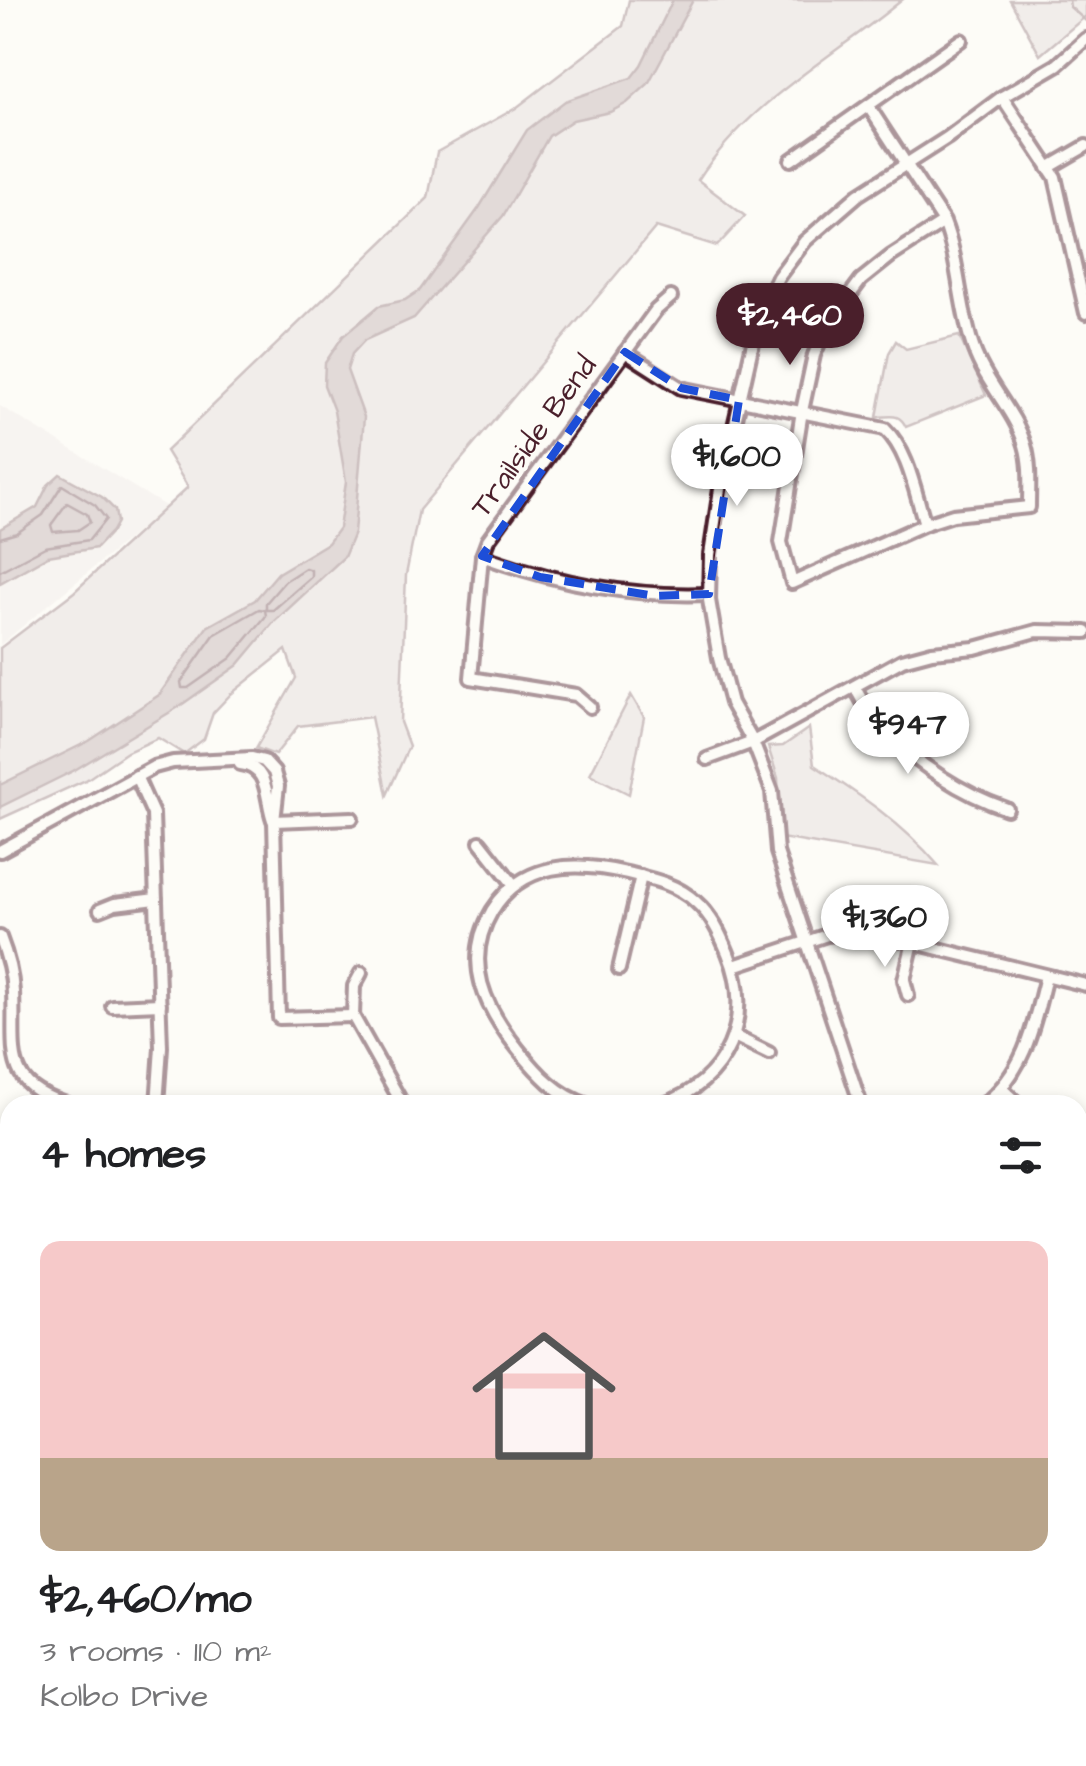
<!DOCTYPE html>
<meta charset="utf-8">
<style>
body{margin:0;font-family:"Architects Daughter",sans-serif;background:#f6f6f6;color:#202124;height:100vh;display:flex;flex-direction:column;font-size:38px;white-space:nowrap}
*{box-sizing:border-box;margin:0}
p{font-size:32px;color:#757577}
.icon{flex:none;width:55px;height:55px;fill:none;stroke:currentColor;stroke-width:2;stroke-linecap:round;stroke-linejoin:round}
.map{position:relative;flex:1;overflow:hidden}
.panel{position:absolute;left:0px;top:1095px;width:1088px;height:672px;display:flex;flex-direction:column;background:#fff;border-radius:30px 30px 0 0;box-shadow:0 5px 15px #0003}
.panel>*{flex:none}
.price{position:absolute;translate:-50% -85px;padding:0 22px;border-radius:35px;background:#fff;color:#222;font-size:32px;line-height:65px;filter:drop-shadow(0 2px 5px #0008)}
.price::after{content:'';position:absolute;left:50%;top:60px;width:30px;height:22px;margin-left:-15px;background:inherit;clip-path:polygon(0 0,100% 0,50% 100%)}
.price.selected{background:#4a1f2b;color:#fff}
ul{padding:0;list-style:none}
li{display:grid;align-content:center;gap:20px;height:530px;padding:0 40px}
li span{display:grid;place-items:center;height:310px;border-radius:20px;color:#555}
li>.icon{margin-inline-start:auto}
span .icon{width:180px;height:180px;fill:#fffc;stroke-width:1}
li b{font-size:42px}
h2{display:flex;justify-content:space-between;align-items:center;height:120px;padding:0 40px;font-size:42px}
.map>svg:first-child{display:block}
.built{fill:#f0ece8}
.green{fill:#e3dcda;stroke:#967e82;stroke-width:2.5}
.water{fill:#c0b1b1;stroke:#91777b;stroke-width:2.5}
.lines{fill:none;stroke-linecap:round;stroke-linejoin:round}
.shore{stroke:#795961;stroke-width:2.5}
.stream{stroke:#91777b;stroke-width:2.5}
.river{stroke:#c0b1b1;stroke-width:14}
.minor-casing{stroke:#4a1f2b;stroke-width:18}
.minor{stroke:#fdfcf7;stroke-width:10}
.marked{fill:none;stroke:#1d4ed8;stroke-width:8;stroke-dasharray:20 12;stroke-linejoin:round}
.labels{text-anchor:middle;stroke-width:8;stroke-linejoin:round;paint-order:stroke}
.street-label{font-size:30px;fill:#4a1f2b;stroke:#fdfcf7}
</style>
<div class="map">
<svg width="1086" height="1766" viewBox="0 0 1086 1766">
<rect width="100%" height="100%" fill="#fdfcf7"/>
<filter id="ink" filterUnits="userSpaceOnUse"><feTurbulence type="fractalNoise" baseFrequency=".01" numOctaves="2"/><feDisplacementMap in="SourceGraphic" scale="20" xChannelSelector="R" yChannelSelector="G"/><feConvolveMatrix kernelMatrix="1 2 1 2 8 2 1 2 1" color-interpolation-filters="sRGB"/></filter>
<g filter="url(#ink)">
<!-- built -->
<path class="built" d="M 0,406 L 167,507 L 0,645 Z"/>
<!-- green -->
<g class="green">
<path d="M 629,0 L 902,0 C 832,58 749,101 698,180 L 745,216 L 717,246 L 656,227 L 419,510 L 406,575 L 400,722 L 409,746 L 387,795 L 371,717 L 298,726 L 275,755 L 256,748 L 296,678 L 286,650 L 231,694 L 213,713 L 204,739 L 184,754 L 158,738 L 127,752 L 86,780 L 0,819 L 0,648 L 74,592 L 188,487 L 166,451 L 428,198 L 437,152 L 516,108 L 623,26 Z"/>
<path d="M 1010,0 L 1086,0 L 1086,16 L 1040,55 Z"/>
<path d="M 959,336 L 986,395 L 906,427 C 899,412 891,417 877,417 L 889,353 L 896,341 L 906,349 Z"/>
<path d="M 631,695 L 644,717 L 629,794 L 590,774 Z"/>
<path d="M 809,728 L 814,765 C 860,795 902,823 938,865 L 781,838 L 778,778 L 768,747 L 783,746 Z"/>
<path d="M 10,1314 L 10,1456 L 0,1477 L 0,1317 Z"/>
</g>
<!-- water -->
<g class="water">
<path d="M 673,0 L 693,0 L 648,84 L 627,103 L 610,112 L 573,120 L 549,136 L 503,216 L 414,318 L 365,340 L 352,354 L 347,370 L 364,417 L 354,533 L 344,557 L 274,622 L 238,665 L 177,708 L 73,771 L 0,807 L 0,785 L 89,741 L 159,695 L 207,627 L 255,600 L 278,573 L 328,543 L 339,528 L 346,482 L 334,411 L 324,385 L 325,363 L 343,336 L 379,306 L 405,300 L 420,290 L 479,208 L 527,130 L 565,101 L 631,78 L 641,65 Z"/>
<path d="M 60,474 L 102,497 L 115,510 L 117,522 L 112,531 L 96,548 L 48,556 L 0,583 L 0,529 L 37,507 L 48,485 Z"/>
</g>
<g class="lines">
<!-- shore -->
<g class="shore">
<path d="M 67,503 L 87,514 L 90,522 L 78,530 L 53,532 L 51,525 Z"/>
<path d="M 0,538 L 17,533 L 43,515 L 62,485 L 95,505 L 106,519 L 89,540 L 45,547 L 0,571"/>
<path d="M 305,568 L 311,570 L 311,577 L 273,610 L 266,610 L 266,603 L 285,581 Z"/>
<path d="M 259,609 L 265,610 L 266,616 L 231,658 L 188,688 L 182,688 L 181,682 L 214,635 Z"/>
</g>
<!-- stream -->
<g class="stream">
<path d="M 1069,0 L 1070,7 L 1086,21"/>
<path d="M 79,1766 L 85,1758"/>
</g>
<!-- river -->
<g class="river">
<path d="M 0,1155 L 10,1155"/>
<path d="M 684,1758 L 692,1766"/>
</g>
<defs>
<g id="minor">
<path d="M 1002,97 L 1055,177 L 1086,313"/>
<path d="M 869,107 L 944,222 C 960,263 959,309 974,350 C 986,384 1015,411 1025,445 C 1031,465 1029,486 1029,507 L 953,515 L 925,524 L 792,583 L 781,542 L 802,411 L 814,355 L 826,327 L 861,280 L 891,256 L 944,222"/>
<path d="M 791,160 L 961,40"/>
<path d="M 1048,168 L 1086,146"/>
<path d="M 625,352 L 681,388 L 885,429 C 909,452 915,493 925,524"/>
<path d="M 482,556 C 557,583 629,597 709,594"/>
<path d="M 855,688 C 863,701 870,717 881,728 C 915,763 962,794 1007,809"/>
<path d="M 590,707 L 576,695 L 471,678 L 482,556 L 488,540 L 656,310 L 671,297"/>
<path d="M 707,759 L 753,742 L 902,660 L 932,652 L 975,648 L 1037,631 L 1086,632"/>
<path d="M 240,764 C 270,767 265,798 273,820"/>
<path d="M 136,776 L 153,814 L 161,1047 L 157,1105"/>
<path d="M 274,821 L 352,818"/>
<path d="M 480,842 L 514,885"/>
<path d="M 0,851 L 154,767 L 173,762 L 252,758 L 264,761 L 274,772 L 278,786 L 274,821 L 279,1018 L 353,1016"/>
<path d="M 100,910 L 115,904 L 156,899"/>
<path d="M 0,937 C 7,955 12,973 13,992 C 16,1051 0,1085 70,1105"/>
<path d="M 734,966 L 827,935 L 865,931 L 1086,985"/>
<path d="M 619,969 L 641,876"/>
<path d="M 908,995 L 904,980 L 913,942"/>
<path d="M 112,1006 L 160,1004"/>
<path d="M 353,1016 L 403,1105"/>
<path d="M 353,1016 L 354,986 L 361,973"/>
<path d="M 734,1036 L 769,1053"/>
<path d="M 1001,1088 L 1019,1105"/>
<path d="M 588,1105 C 557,1095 538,1074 518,1049 C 485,1008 462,962 492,911 C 523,861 576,861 627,873 C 652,879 677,884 696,902 C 712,916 720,934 728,953 C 755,1018 728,1082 661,1105"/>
<path d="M 861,1105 L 777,852 L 772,791 L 753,742 L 731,703 L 719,658 L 709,600 L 710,555 L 720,489 L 759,316 L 778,277 L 805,241 L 858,195 L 947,138 L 1002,97 L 1057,65 L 1086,39"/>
<path d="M 983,1105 C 1025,1072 1034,1025 1046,976"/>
<path d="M 1078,1246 L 1086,1245"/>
<path d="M 1078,1376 L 1086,1373"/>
<path d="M 0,1505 L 10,1511"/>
<path d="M 1078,1529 L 1086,1540"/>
<path d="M 1078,1658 L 1086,1652"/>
<path d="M 0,1743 L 10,1728"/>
<path d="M 1078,1752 L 1086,1755"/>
<path d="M 483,1758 L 483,1766"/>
<path d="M 777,1758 L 780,1766"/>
<path d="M 309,1766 L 310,1758"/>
</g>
</defs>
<!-- minor casing -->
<use href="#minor" class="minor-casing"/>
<!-- minor -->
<use href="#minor" class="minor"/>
</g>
</g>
<!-- marked area -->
<path d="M0 0H1086V1766H0ZM 625,352 L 681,388 L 739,400 L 709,594 L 655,596 L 540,577 L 482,556 Z" fill="#fdfcf7" fill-opacity=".55" fill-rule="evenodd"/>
<path class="marked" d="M 625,352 L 681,388 L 739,400 L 709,594 L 655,596 L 540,577 L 482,556 Z"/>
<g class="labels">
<!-- street labels -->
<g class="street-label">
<text transform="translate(533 436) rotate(-54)" y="10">Trailside Bend</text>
</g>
</g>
</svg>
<b class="price selected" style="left:790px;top:368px">$2,460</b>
<b class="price" style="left:737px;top:509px">$1,600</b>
<b class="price" style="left:908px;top:777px">$947</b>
<b class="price" style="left:885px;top:970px">$1,360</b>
<section class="panel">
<h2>4 homes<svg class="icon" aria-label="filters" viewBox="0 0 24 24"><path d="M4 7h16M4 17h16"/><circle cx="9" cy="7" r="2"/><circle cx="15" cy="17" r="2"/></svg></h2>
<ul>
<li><span style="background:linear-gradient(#f6c9c9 70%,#b9a48a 0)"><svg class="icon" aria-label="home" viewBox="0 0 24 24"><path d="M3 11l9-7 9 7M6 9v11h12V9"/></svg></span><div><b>$2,460/mo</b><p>3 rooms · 110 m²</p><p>Kolbo Drive</p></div></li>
</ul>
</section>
</div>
